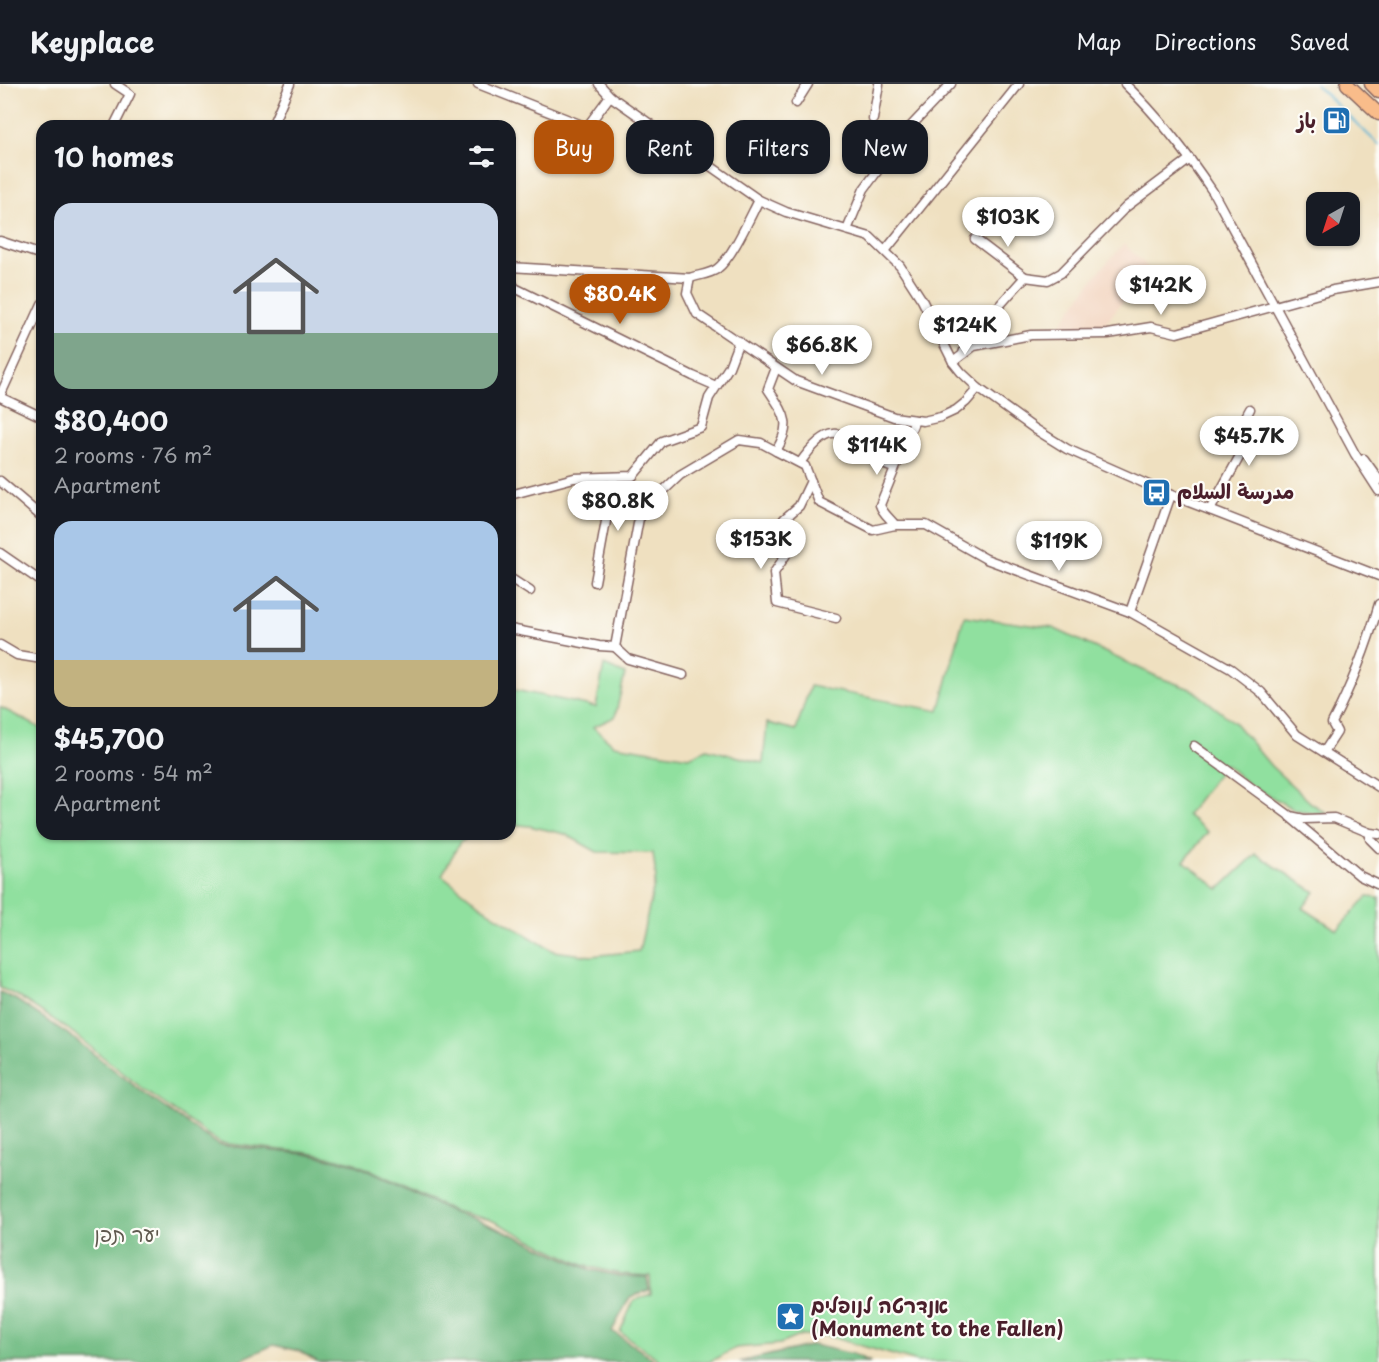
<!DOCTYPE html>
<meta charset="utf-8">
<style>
body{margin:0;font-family:"Playpen Sans","Playpen Sans Arabic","Playpen Sans Hebrew",sans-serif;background:#20242c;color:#f1f3f6;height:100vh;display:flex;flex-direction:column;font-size:22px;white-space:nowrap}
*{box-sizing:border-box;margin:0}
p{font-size:20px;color:#9ea1a6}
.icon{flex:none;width:33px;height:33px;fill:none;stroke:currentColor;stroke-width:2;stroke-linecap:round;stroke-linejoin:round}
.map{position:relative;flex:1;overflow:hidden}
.details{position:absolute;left:36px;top:36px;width:480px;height:720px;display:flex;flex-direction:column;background:#171b24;border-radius:18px;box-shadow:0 2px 4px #0004}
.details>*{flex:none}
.banner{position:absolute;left:534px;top:36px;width:570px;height:54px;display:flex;gap:12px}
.needle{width:39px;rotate:219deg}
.tools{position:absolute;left:1306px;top:108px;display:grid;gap:12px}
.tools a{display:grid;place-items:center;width:54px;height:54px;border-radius:12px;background:#171b24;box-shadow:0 2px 4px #0004;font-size:30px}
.price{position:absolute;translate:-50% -51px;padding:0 14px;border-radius:21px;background:#fff;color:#222;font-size:20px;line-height:39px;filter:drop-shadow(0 2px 3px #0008)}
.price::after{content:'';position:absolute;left:50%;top:36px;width:18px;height:14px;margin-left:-9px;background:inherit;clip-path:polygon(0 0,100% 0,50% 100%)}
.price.selected{background:#b45309;color:#fff}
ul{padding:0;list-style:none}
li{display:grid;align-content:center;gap:12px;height:318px;padding:0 18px}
li span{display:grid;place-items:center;height:186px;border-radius:18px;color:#555}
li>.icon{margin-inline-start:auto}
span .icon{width:108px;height:108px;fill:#fffc;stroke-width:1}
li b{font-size:26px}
h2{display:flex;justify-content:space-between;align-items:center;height:72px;padding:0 18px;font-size:26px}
.tag{padding:0 21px;border-radius:18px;background:#171b24;box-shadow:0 2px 4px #0004;font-size:21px;line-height:54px}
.tag.selected{background:#b45309;color:#fff}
header{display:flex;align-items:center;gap:36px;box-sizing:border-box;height:84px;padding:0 30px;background:#171b24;border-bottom:2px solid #363941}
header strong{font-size:28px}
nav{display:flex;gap:33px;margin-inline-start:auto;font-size:21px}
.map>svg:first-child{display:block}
.built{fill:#f3d4bf}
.green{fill:#90e09f;stroke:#6d8065;stroke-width:1.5}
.forest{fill:#74be86;stroke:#5f6e58;stroke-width:1.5}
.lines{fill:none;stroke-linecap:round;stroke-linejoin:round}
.stream{stroke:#56b3d4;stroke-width:2}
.minor-casing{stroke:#84635f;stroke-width:11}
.highway-casing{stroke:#84635f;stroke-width:15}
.minor{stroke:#fff;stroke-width:8}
.highway{stroke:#f9bc8a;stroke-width:12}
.labels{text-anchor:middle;stroke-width:4.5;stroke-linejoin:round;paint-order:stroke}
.poi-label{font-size:20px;font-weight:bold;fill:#4a1f2b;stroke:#fdfcf7;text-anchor:start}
.park-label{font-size:20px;fill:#5f594e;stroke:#fdfcf7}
</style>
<header>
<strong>Keyplace</strong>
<nav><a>Map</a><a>Directions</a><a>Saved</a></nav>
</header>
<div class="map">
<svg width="1379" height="1278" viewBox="0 0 1379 1278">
<rect width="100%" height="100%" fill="#fdfcf7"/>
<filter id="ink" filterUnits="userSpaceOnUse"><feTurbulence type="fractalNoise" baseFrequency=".0167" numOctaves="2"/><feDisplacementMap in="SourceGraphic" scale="12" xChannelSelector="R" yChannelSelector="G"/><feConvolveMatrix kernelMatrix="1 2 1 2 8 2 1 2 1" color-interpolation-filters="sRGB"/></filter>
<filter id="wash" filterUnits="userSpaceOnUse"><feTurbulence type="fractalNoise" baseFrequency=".008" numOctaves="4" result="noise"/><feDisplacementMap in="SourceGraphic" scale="24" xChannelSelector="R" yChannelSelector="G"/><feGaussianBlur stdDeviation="1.35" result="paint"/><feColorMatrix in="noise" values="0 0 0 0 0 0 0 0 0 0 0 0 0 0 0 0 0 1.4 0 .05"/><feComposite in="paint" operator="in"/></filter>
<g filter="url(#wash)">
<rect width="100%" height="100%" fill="#efe0c0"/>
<!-- built -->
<path class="built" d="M 1124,160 L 1148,183 L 1103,243 L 1058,244 L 1096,191 Z"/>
<!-- green -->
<path class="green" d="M 964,532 L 1053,544 L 1158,593 L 1193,606 L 1235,639 L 1271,682 L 1311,719 L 1328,730 L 1295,726 L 1248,700 L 1225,680 L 1187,731 L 1208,748 L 1184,777 L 1219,805 L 1256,770 L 1315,808 L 1303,824 L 1337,846 L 1367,813 L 1379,814 L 1379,1278 L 918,1278 L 827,1252 L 801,1251 L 780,1260 L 736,1264 L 709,1278 L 656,1278 L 658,1275 L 620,1248 L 634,1216 L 651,1210 L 650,1192 L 620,1190 L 583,1181 L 491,1136 L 453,1127 L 353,1078 L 309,1069 L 220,1059 L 143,1005 L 68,945 L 16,911 L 0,904 L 0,623 L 42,645 L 42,750 L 475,750 L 460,758 L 442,791 L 489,828 L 553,867 L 591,872 L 639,867 L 656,793 L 653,769 L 597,768 L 565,750 L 529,742 L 510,740 L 510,605 L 596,623 L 604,581 L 625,590 L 615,633 L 593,643 L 614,661 L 689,673 L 707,665 L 763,679 L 767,639 L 796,646 L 810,602 L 939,627 Z"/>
<!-- forest -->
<g class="forest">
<path d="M 0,908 L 15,915 L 68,950 L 145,1010 L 218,1061 L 306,1070 L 352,1079 L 454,1129 L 475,1135 L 521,1154 L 588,1185 L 619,1192 L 647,1193 L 649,1206 L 630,1213 L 612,1247 L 653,1275 L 651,1278 L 318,1278 L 299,1267 L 273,1261 L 236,1278 L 0,1278 Z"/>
<path d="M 813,1261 L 853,1270 L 871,1278 L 739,1278 Z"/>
</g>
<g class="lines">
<!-- stream -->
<path class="stream" d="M 1315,0 L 1379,61"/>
</g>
</g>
<g filter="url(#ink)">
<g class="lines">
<defs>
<g id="minor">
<path d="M 478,0 L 587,43 L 610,12"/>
<path d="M 599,0 L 610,12 L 759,116 L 786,128 L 870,153 L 900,182 L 922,216 L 953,278 L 961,288 L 978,304 L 1035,345 L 1067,365 L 1171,411 L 1379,492"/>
<path d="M 1125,0 C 1159,33 1187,69 1213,108 L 1355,370 L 1379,407"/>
<path d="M 796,19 L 808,0"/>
<path d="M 873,35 L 879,0"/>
<path d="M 114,42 L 130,10 L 115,0"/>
<path d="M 272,42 L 290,0"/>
<path d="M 847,146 L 864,105 L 910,43 L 951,0"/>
<path d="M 975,155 L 1025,193"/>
<path d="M 0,157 L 42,171"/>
<path d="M 885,167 L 1019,0"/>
<path d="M 510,183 L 690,194 C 698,191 710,190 717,185 C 732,174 750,133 759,116"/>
<path d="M 690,194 L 687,209 L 697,230 L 796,297 L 894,333 L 923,337 L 941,333 L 956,326 L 966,318 L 978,304"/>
<path d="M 510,196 L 515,204 L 693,292 L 716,302"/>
<path d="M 963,270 L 966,259 L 1025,193 L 1048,196 L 1061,189 L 1126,123 L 1190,75"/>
<path d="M 953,278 L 974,262 L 1031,251 L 1108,250 L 1151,243 L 1177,249 L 1333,206 L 1379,198"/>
<path d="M 776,284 L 768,305 C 785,331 793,339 776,367 L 805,382 L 819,418 L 873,446 L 895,441 L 926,441 L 986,475 L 1130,528 L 1231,585 L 1261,608 L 1297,651 L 1379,703"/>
<path d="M 0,312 L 42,220"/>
<path d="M 0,313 L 42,333"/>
<path d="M 1364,375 L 1379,396"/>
<path d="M 800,379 C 844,316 850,373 894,384"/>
<path d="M 0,397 L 42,433"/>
<path d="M 811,397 L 799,422 L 784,435 L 792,455 L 791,463 L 774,489 L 777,519 L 836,534"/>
<path d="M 510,411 L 574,394 L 633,392 L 662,357 L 701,343 L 709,314 L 729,283 L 739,257"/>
<path d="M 1210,426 L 1247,359 L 1242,340 L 1250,325"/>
<path d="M 895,441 C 890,434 883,430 880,421 L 915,336"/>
<path d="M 0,469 L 42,498"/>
<path d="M 510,494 L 530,507"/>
<path d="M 595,498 L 614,393"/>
<path d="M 1130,528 L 1171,411"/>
<path d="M 510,545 L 599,562 L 615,563"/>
<path d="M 0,561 L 17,571 L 42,575"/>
<path d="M 683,591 L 628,575 L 615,563 L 640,429 L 680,391 L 739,356 L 761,359 L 776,367"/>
<path d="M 1194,662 L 1290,732 L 1304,735 L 1334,734 L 1370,749 L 1379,750"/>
<path d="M 1324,668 L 1337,648 L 1332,639 C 1352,601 1367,561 1379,520"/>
<path d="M 1290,733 L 1360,792 L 1379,801"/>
<path d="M 1370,749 L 1370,755 L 1379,764"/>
</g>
<g id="highway">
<path d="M 1347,0 L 1379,30"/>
<path d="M 1371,0 L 1379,8"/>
</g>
</defs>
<!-- minor casing -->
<use href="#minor" class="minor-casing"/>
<!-- highway casing -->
<use href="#highway" class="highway-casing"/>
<!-- minor -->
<use href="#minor" class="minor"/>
<!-- highway -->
<use href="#highway" class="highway"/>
</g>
</g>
<!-- icons -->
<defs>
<symbol id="fuel-square" viewBox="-11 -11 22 22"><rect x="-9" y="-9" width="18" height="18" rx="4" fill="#1f6fb2" stroke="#fdfcf7"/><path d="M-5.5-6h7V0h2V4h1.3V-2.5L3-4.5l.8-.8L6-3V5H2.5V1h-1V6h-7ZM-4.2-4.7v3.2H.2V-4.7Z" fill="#fff"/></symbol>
<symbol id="bus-square" viewBox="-11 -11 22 22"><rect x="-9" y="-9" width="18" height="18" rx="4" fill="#1f6fb2" stroke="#fdfcf7"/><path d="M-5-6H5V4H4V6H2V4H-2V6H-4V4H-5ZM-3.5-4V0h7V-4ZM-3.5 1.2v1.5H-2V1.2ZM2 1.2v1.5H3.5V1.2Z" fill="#fff"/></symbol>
<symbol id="sight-square" viewBox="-11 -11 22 22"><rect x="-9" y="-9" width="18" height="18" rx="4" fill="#1f6fb2" stroke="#fdfcf7"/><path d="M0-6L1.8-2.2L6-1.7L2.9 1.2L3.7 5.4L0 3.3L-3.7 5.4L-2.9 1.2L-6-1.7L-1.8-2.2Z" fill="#fff"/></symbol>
</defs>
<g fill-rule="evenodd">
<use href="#fuel-square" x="1320" y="20" width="33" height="33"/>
<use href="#bus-square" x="1140" y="392" width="33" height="33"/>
<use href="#sight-square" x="774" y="1216" width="33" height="33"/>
</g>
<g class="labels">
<!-- poi labels -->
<g class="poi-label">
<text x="1316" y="44" text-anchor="end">باز</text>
<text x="1177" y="415">مدرسة السلام</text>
<text x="811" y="1229">אנדרטה לנופלים<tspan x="811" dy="23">(Monument to the Fallen)</tspan></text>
</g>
<!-- park labels -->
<g class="park-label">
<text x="127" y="1158">יער תפן</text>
</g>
</g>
</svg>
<div class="tools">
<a><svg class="needle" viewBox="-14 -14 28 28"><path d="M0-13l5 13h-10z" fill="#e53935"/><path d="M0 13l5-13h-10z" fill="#9ea1a6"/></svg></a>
</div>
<b class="price" style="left:1008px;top:164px">$103K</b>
<b class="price" style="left:1161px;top:232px">$142K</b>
<b class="price selected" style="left:620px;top:241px">$80.4K</b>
<b class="price" style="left:965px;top:272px">$124K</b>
<b class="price" style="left:822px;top:292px">$66.8K</b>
<b class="price" style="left:1249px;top:383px">$45.7K</b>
<b class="price" style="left:877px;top:392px">$114K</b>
<b class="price" style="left:618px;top:448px">$80.8K</b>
<b class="price" style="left:761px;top:486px">$153K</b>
<b class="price" style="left:1059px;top:488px">$119K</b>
<div class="banner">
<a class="tag selected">Buy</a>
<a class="tag">Rent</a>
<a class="tag">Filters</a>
<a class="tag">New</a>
</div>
<section class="details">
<h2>10 homes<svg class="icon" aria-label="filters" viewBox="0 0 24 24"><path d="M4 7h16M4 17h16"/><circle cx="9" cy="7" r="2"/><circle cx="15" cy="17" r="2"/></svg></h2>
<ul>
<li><span style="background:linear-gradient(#c9d6e8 70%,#7fa58c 0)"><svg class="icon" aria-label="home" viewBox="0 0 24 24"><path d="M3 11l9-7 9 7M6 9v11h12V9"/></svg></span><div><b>$80,400</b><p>2 rooms · 76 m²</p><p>Apartment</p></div></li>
<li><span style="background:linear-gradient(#a9c7e8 75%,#c2b280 0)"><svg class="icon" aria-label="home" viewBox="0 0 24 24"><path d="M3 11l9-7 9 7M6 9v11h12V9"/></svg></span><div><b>$45,700</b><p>2 rooms · 54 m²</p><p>Apartment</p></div></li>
</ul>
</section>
</div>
